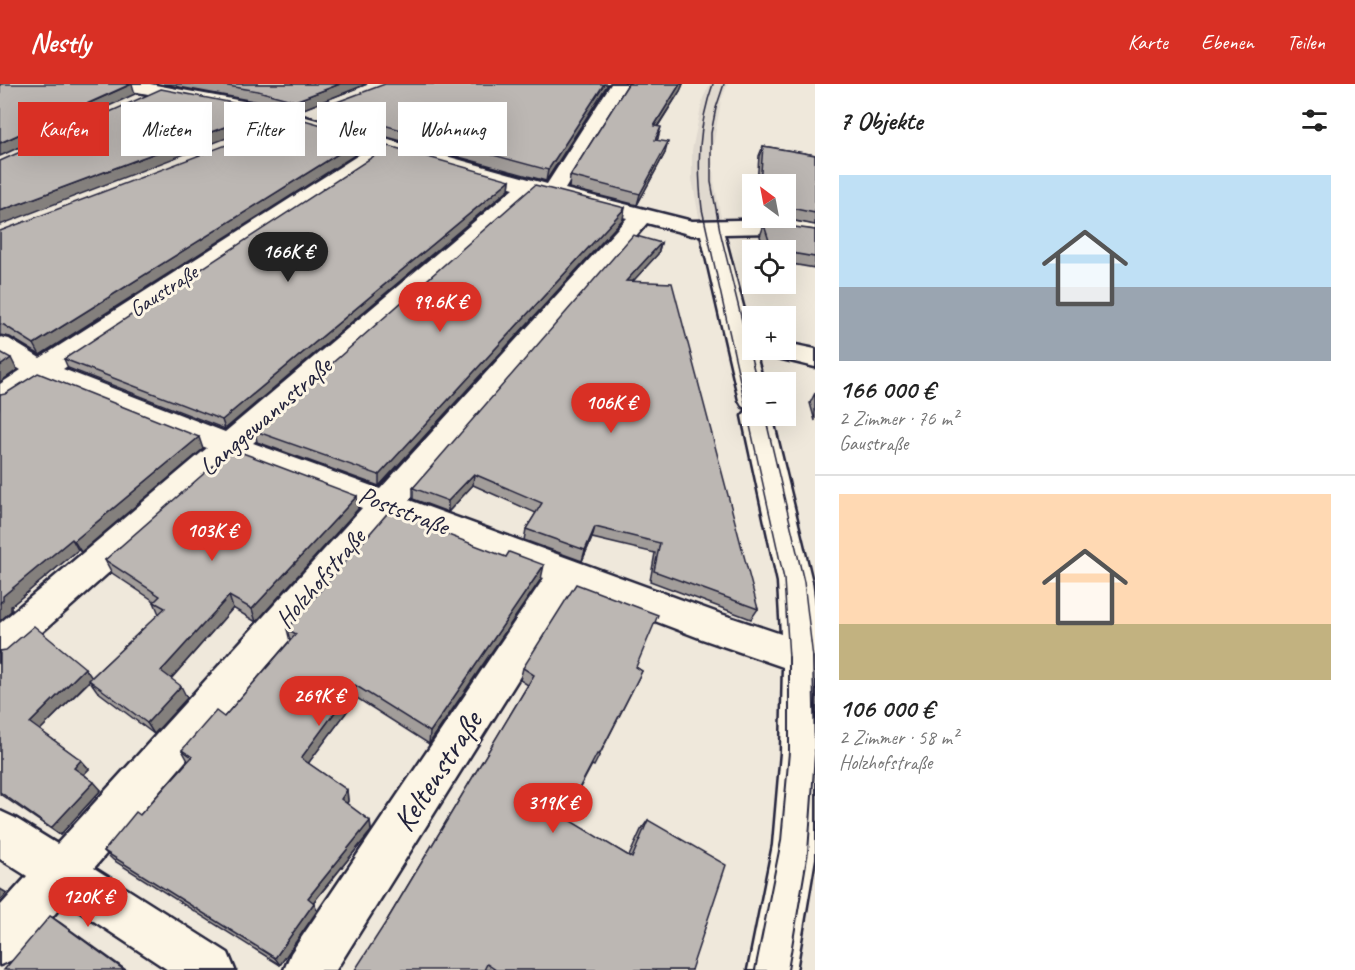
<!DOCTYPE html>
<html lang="de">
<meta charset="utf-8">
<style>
body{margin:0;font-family:Caveat,sans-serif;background:#f2f2f2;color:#222;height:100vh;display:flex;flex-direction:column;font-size:22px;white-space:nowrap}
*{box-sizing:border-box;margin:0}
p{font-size:20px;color:#767676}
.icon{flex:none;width:33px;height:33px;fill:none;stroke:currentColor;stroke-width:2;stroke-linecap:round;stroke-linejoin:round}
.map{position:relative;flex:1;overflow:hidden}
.drawer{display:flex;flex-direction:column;background:#fff;width:540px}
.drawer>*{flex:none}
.guide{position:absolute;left:18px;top:18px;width:570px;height:54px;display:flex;gap:12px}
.needle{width:39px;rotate:328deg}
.tools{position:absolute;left:742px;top:90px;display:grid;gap:12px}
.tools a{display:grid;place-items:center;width:54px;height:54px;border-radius:0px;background:#fff;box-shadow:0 6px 24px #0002;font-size:30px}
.price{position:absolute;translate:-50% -51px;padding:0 14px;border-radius:21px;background:#d93025;color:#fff;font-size:20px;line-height:39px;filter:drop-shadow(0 2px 3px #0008)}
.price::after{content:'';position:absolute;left:50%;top:36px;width:18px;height:14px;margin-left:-9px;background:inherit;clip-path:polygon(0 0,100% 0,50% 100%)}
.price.active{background:#222;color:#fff}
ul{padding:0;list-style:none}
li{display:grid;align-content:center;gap:12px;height:318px;padding:0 24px}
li+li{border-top:2px solid #e0e0e0}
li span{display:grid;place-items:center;height:186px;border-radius:0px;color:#555}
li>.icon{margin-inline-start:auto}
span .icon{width:108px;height:108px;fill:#fffc;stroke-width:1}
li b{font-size:26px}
h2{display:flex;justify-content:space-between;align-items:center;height:72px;padding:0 24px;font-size:26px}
.pill{padding:0 21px;border-radius:0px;background:#fff;box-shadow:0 6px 24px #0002;font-size:21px;line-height:54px}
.pill.active{background:#d93025;color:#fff}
header{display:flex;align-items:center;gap:36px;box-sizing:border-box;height:84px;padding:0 30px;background:#d93025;color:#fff}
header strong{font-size:28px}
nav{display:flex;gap:33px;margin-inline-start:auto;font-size:21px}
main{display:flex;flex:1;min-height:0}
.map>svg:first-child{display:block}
.built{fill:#e0d9cf}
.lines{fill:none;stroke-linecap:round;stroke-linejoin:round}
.street-casing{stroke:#22223b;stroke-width:5}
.street{fill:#fcf5e5;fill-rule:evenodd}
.tram-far1{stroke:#22223b;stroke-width:1.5}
.tram{stroke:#22223b;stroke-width:2}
.wall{fill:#a29d9a;stroke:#22223b;stroke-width:1.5}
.shaded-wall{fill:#84807d;stroke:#22223b;stroke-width:1.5}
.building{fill:#bcb7b3;stroke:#22223b;stroke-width:1.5}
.labels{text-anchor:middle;stroke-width:6;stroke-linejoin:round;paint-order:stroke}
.far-street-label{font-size:22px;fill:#22223b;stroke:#fcf5e5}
.street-label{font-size:26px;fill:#22223b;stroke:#fcf5e5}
.near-street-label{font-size:32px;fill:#22223b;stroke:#fcf5e5}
</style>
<header>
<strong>Nestly</strong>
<nav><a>Karte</a><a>Ebenen</a><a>Teilen</a></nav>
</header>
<main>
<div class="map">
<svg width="815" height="886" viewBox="0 0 815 886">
<rect width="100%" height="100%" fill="#efe8db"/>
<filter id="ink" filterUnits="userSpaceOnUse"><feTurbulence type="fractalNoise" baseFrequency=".0167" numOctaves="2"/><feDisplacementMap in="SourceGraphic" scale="12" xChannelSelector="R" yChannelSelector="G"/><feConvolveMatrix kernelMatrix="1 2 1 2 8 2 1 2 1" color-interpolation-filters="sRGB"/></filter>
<g filter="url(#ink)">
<!-- built -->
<path class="built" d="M 710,0 L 728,0 L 721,16 L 712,69 L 714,97 L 723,144 L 701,144 L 692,95 L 692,66 L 703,14 Z"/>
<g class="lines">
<defs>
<g id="street">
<path d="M 112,0 L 150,0 L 259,20 L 547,100 L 611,0 L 629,0 L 565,105 L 692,137 L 777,135 L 815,141 L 815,155 L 777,149 L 724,150 L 763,298 L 753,298 L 753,332 L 772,332 L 812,498 L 815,521 L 815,774 L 796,886 L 748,886 L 773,761 L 781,669 L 783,583 L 702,555 L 574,506 L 336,886 L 284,886 L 291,869 L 544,494 L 392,436 L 94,784 L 228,869 L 235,886 L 168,886 L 65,818 L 17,874 L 0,881 L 0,822 L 27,792 L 0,775 L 0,727 L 15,734 L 57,760 L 362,424 L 235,376 L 13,574 L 0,578 L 0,539 L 207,364 L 43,298 L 10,320 L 0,323 L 0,300 L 21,286 L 0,273 L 0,253 L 9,255 L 40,274 L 371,63 L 257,30 L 121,5 L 115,4 ZM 389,68 L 514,104 L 225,348 L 63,285 ZM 533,109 L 627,134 L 380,405 L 253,359 ZM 647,139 L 692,151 L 701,151 L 739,316 L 743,323 L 749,324 L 742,332 L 778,498 L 781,550 L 718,529 L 409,416 Z"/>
<path d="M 786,259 L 815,265 L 815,283 L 770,272 L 766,266 L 786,266 Z"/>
</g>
</defs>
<!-- street casing -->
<use href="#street" class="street-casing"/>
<!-- street -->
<use href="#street" class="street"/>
<!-- tram-far1 -->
<g class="tram-far1">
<path d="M 713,0 C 698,42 697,82 702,125 L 784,495 L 789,574"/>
<path d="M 724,0 L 716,24 L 711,49 L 711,98 L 720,147 L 757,298"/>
<path d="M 765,332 L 804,498 L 813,574"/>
</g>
<!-- tram -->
<g class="tram">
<path d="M 755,886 L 781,757 L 789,668 L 789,573"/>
<path d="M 788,886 L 808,768 L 815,670 L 813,573"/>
</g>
</g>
<!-- wall -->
<g class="wall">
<path d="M 163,0 L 367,0 L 296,28 L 259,18 Z"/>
<path d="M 608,0 L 546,97 L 322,35 L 321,24 Z"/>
<path d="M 628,0 L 683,0 L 680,7 L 658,42 L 658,54 L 657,56 L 665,69 L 637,121 L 569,104 L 570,92 Z"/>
<path d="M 763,62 L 815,71 L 815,141 L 781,134 L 786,134 L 786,100 L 757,100 L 759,72 Z"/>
<path d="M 366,64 L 40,271 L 10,253 L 0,251 L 0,147 Z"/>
<path d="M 510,96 L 509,105 L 225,345 L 68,284 L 64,275 Z"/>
<path d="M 623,135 L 379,402 L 257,358 L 255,347 Z"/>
<path d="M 764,141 L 815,146 L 815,184 L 786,179 L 786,166 L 764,166 L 760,152 Z"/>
<path d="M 661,159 L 658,170 L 633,197 L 758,525 L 751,535 L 650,497 L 655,469 L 592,454 L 582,477 L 524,456 L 526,445 L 536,429 L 473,401 L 448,428 L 413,415 L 413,404 Z"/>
<path d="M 815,309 L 815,337 L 810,319 Z"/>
<path d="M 0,311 L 203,365 L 81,468 L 78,466 L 11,522 L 11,527 Z"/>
<path d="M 357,412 L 358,425 L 256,538 L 233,524 L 171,595 L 187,614 L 154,650 L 97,607 L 90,597 L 40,646 L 81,676 L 89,685 L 84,690 L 101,706 L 60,751 L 0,710 L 0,567 L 92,593 L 159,530 L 154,518 L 154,517 L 112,489 L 105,476 Z"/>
<path d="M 426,437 L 426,442 L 541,495 L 429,660 L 357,614 L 308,679 L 347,706 L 348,717 L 347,720 L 370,737 L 371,747 L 313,819 L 317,827 L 280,881 L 113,776 L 104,767 L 140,731 L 188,677 L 182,666 L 224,633 L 290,557 L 287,545 Z"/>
<path d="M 636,583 L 642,587 L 594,682 L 592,681 L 564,734 L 629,772 L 641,746 L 648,736 L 691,886 L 485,886 L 386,838 L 528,601 L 520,596 L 523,584 Z"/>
</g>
<!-- shaded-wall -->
<g class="shaded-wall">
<path d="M 132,0 L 135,10 L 0,72 L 0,59 Z"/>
<path d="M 340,0 L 367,0 L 296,28 L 295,17 Z"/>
<path d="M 604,0 L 608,0 L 546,97 L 548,86 Z"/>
<path d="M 680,0 L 683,0 L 680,7 L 651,52 L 654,42 Z"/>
<path d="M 270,26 L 271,37 L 0,141 L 0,127 Z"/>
<path d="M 661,43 L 658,54 L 652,67 L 655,56 Z"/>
<path d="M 365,53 L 366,64 L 40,271 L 34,260 Z"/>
<path d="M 668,58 L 665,69 L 637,121 L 640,110 Z"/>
<path d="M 510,96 L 509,105 L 225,345 L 222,336 Z"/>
<path d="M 625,124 L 623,135 L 379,402 L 379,391 Z"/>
<path d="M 661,159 L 658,170 L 623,208 L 626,197 Z"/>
<path d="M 11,274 L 17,286 L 0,298 L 0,282 Z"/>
<path d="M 199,353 L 203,365 L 81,468 L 74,457 Z"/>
<path d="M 474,390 L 473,401 L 448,428 L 448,417 Z"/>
<path d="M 357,412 L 358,425 L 256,538 L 252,525 Z"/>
<path d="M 595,443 L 592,454 L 582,477 L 585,466 Z"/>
<path d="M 72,455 L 78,466 L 11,522 L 11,527 L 0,537 L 0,519 L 3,512 Z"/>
<path d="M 544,481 L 541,495 L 429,660 L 430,648 Z"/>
<path d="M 229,512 L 233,524 L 167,599 L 161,587 Z"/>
<path d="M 85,584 L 92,594 L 38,648 L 30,639 Z"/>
<path d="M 355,601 L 357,614 L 304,685 L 301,674 Z"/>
<path d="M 181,602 L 187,614 L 154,650 L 147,639 Z"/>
<path d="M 81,676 L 89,685 L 82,692 L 74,684 Z"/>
<path d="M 94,698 L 101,706 L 60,751 L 51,744 Z"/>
<path d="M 347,706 L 348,717 L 343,725 L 341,715 Z"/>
<path d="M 370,737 L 371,747 L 311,821 L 308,814 Z"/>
<path d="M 0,805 L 7,809 L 0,817 Z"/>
<path d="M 314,819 L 317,827 L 280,881 L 275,874 Z"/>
<path d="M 50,832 L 61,839 L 126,886 L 124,886 Z"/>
</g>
<!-- building -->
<g class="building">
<path d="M 0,0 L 131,0 L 0,59 Z"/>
<path d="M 216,0 L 340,0 L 295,17 L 258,7 Z"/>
<path d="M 385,0 L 604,0 L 548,86 L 321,24 Z"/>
<path d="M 628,0 L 680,0 L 654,42 L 661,43 L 655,56 L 668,58 L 640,110 L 570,92 Z"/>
<path d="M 161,5 L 270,26 L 0,127 L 0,77 Z"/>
<path d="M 297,34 L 365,53 L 34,260 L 4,241 L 0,240 L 0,147 Z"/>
<path d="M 389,62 L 510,96 L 222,336 L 64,275 Z"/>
<path d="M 763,62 L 815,71 L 815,129 L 786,123 L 786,100 L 760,100 Z"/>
<path d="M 535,101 L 625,124 L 379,391 L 255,347 Z"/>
<path d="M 764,141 L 781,141 L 815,146 L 815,173 L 786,168 L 786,166 L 772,166 Z"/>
<path d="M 633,151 L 661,159 L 626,197 L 672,199 L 758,525 L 654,487 L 660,459 L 595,443 L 585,466 L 526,445 L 542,419 L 474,390 L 448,417 L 413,404 Z"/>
<path d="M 0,268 L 11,274 L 0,282 Z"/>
<path d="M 38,289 L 199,353 L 74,457 L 72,455 L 3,512 L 3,516 L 0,519 L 0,311 L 5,310 Z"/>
<path d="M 232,365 L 357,412 L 252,525 L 229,512 L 161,587 L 181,602 L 147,639 L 89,596 L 165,524 L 154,518 L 160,512 L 105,476 Z"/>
<path d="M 392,424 L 426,437 L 422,441 L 506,473 L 509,468 L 544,481 L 430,648 L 355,601 L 301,674 L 347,706 L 341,715 L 370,737 L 308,814 L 314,819 L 275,874 L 104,767 L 136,728 L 140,731 L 192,673 L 182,666 L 216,627 L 224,633 L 296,550 L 287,545 Z"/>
<path d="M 576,500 L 658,531 L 636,583 L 642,587 L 599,671 L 597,670 L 564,733 L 632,774 L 648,736 L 726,781 L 691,886 L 496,886 L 487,880 L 484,886 L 355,886 L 386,838 L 534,591 L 523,584 Z"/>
<path d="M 34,542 L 85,584 L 30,639 L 81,676 L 74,684 L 94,698 L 51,744 L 0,708 L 0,567 L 6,566 Z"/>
<path d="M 50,832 L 124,886 L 4,886 Z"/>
</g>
</g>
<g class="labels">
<!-- far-street labels -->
<g class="far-street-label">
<text transform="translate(163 206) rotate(-33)" y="8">Gaustraße</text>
</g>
<!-- street labels -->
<g class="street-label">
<text transform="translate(265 332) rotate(-41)" y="9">Langgewannstraße</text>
<text transform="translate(404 426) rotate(21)" y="9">Poststraße</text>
<text transform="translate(320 494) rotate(-49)" y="9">Holzhofstraße</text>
</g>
<!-- near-street labels -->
<g class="near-street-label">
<text transform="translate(437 687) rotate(-57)" y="11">Keltenstraße</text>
</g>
</g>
</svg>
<div class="tools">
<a><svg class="needle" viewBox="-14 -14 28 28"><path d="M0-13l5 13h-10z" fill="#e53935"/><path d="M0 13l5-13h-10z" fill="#767676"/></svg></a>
<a><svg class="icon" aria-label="locate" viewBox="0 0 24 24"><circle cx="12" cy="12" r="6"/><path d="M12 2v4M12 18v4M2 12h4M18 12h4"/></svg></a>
<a>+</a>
<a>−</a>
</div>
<b class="price active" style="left:288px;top:199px">166K €</b>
<b class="price" style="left:440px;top:249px">99.6K €</b>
<b class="price" style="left:611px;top:350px">106K €</b>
<b class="price" style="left:212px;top:478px">103K €</b>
<b class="price" style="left:319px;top:643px">269K €</b>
<b class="price" style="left:553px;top:750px">319K €</b>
<b class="price" style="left:88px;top:844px">120K €</b>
<div class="guide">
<a class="pill active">Kaufen</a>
<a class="pill">Mieten</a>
<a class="pill">Filter</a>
<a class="pill">Neu</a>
<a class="pill">Wohnung</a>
</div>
</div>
<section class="drawer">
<h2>7 Objekte<svg class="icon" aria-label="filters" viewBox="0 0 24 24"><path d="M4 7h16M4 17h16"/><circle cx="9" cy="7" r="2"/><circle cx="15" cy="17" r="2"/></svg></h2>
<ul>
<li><span style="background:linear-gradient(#bfe0f5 60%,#9aa5b1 0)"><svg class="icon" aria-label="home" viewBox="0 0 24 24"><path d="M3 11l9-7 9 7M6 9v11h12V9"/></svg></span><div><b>166 000 €</b><p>2 Zimmer · 76 m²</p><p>Gaustraße</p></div></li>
<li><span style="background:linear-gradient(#ffd9b3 70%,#c2b280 0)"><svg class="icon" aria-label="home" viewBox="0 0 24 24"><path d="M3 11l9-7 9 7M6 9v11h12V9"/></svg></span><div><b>106 000 €</b><p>2 Zimmer · 58 m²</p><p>Holzhofstraße</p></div></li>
</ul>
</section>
</main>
